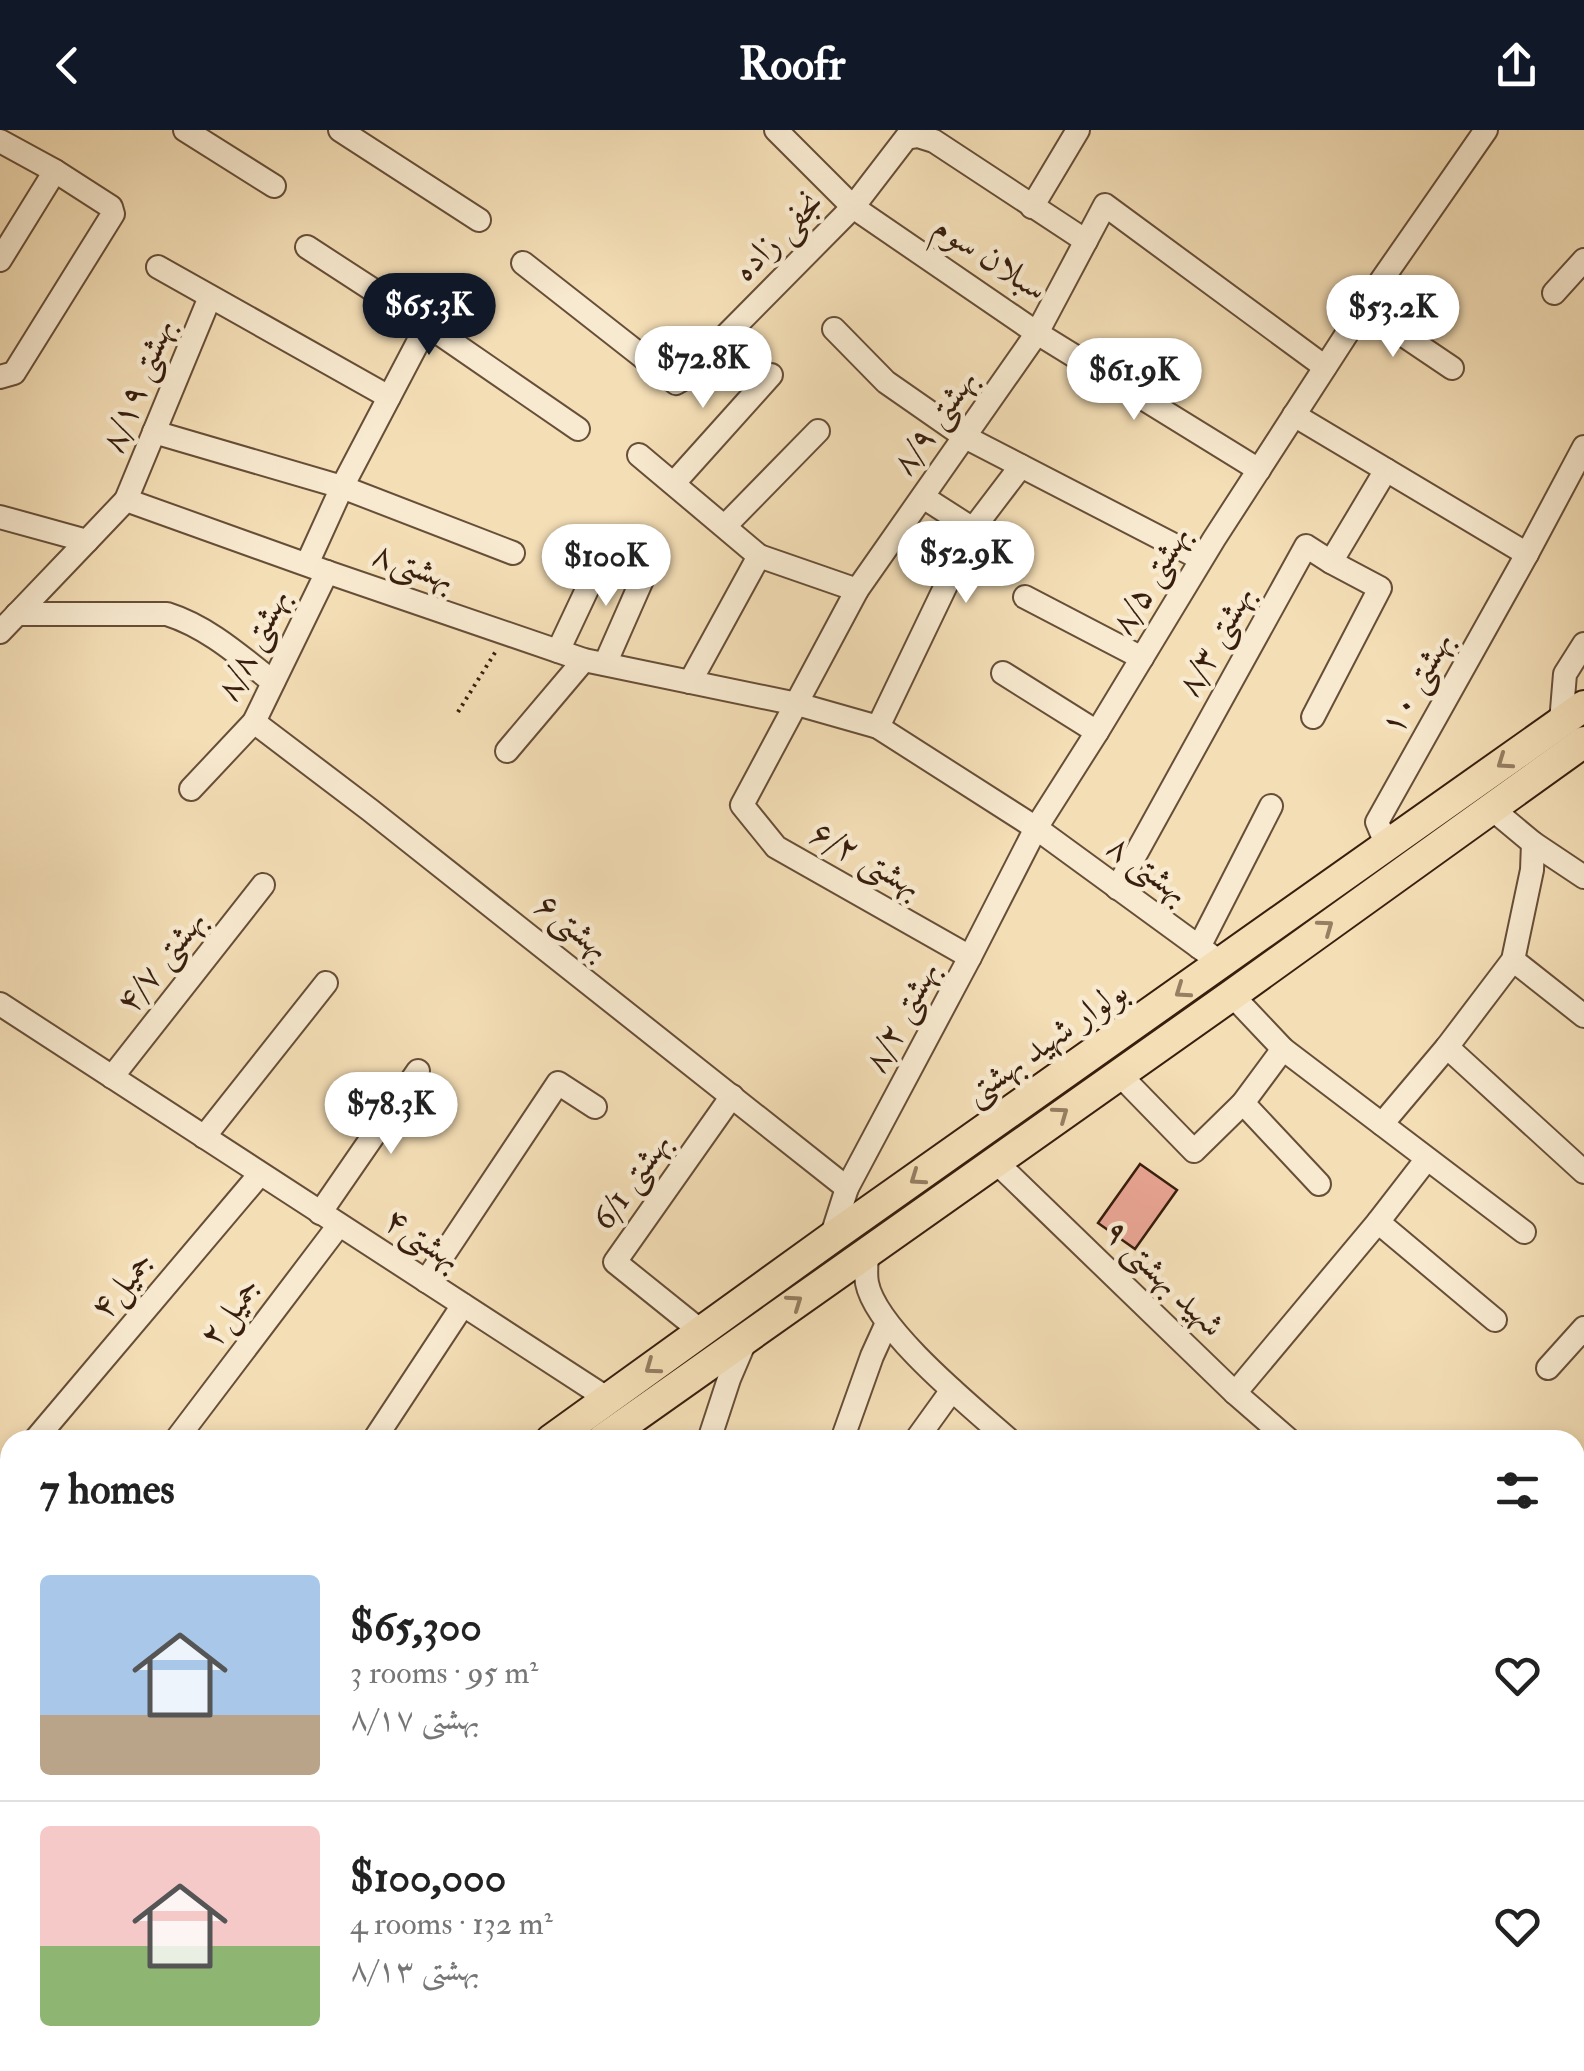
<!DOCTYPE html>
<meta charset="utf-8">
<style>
body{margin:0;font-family:"IM FELL Double Pica",Amiri,serif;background:#f2f2f2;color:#222;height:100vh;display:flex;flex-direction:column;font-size:38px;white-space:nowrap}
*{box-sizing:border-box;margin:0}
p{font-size:32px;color:#767676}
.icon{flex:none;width:55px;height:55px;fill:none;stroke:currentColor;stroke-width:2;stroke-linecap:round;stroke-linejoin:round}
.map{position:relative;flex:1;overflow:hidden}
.panel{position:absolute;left:0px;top:1300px;width:1585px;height:642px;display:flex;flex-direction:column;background:#fff;border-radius:30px 30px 0 0;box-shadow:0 5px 15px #0003}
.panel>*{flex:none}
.price{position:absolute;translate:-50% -85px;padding:0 22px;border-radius:35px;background:#fff;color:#222;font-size:32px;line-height:65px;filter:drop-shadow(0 2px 5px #0008)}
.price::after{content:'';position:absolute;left:50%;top:60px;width:30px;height:22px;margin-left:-15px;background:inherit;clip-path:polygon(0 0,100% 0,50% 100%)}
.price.on{background:#111827;color:#fff}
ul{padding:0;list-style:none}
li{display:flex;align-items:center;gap:30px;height:250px;padding:0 40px}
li+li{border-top:2px solid #e0e0e0}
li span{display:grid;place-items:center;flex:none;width:280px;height:200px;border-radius:10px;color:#555}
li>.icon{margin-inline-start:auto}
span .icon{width:120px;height:120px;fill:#fffc;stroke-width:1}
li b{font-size:42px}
h2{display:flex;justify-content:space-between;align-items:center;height:120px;padding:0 40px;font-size:42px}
header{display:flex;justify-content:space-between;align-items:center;height:130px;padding:0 40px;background:#111827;color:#fff;font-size:45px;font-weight:700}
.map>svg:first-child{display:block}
.building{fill:#e9a593;stroke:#381e0e;stroke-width:2.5}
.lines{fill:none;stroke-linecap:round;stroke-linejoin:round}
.minor-casing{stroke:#674e38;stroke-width:26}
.major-casing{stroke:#381e0e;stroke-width:34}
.path{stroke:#381e0e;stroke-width:4;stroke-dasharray:2.5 5;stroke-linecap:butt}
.minor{stroke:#f8ead0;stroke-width:22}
.major{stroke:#f4deb6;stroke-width:30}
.oneway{stroke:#967e62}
.labels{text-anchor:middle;stroke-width:9;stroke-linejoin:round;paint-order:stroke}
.street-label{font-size:35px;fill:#381e0e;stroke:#f8ead0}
</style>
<header><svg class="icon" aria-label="back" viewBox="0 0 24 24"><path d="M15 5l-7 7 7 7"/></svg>Roofr<svg class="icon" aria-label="share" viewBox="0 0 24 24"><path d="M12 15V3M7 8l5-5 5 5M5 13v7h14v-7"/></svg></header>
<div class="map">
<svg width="1584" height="1941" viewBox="0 0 1584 1941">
<rect width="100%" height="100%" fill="#f4deb6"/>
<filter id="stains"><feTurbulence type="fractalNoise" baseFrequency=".002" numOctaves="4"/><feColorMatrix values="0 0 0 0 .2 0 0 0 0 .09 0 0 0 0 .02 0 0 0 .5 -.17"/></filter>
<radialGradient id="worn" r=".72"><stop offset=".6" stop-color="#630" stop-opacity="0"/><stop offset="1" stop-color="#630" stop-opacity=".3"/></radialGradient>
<!-- building -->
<path class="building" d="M 1140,1034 L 1177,1060 L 1135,1119 L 1098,1093 Z"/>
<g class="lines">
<defs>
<g id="minor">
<path d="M 185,0 L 274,56"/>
<path d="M 340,0 L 479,90"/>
<path d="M 776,0 L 853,77 L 1037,203 L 1259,340"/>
<path d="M 0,11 L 55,41 L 111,77 L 113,84 L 14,243 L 0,247"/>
<path d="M 1032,77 L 1078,0"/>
<path d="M 307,117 L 427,195 L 578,299"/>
<path d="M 0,130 L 55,41"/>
<path d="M 523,133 L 676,253 L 683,249 L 853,77 L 906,8 L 918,6 L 934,11 L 1086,111"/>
<path d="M 158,137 L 389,267"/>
<path d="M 1554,163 L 1584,130"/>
<path d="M 1363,178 L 1452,238"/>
<path d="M 834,199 L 886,252 L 965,307 L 1201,429"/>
<path d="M 1294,285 L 1527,424"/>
<path d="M 154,302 L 342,357 L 513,423"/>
<path d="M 639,325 L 759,426 L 690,552"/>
<path d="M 674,353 L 771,245"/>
<path d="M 923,367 L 973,399"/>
<path d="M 126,370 L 210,167"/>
<path d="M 0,387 L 87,411 L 126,370 L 327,442 L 584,530 L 797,574 L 878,597 L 1036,698 L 1221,833"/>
<path d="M 725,396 L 818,301"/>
<path d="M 759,426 L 857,460"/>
<path d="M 307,434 L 342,357 L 427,195"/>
<path d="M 1025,467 L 1142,528"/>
<path d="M 17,484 L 167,484 C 208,497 240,526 273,552"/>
<path d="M 0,502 L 87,411"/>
<path d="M 558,521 L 608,415"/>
<path d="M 605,534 L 653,425"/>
<path d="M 1003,543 L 1097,602"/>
<path d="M 1313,587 L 1380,458 L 1331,432"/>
<path d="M 254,592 L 370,680 L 847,1058"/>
<path d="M 1561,592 L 1565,544 L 1584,514"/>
<path d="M 878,597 L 973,399 L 1021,336"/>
<path d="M 507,621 L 584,530"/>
<path d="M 191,659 L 254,592 L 327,442"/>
<path d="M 1533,713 L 1584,747"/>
<path d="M 1387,716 L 1377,692 L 1527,424 L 1584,317"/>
<path d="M 1117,758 L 1306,416 L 1331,432 L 1386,340"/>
<path d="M 1199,817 L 1271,676"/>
<path d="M 970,827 L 776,717 L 742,675 L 857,460 L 1037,203 L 1105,75 L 1325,237"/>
<path d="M 1513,830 L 1584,886"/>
<path d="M 1232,865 L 1283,919 L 1524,1102"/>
<path d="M 0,874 L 608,1269"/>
<path d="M 1447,917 L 1584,1042"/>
<path d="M 1118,943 L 1194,1021 L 1243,973 L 1283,919"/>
<path d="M 112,947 L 263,755"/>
<path d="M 1243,973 L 1319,1054"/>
<path d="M 1382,994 L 1447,917 L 1513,830 L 1532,740 L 1533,713 L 1491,678"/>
<path d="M 204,1007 L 326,853"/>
<path d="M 995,1031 L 1235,1263 L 1289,1310"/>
<path d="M 320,1083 L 418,941"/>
<path d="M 1378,1092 L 1495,1190"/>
<path d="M 831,1108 L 847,1058 L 970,827 L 1036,698 L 1097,602 L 1214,409 L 1381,151 L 1486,0"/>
<path d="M 867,1121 C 867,1131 865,1143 867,1153 C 876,1200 973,1278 1009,1310"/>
<path d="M 426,1151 L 558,953 L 595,977"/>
<path d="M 702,1202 L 615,1132 L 732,966"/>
<path d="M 1548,1238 L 1584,1198"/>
<path d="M 1235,1263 L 1378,1092 L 1426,1030"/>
<path d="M 35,1310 L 260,1044"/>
<path d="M 176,1310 L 339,1095"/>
<path d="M 374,1310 L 463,1175"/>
<path d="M 709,1310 L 729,1249 L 747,1207"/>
<path d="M 842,1310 L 872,1226 L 887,1193"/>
<path d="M 916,1310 L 952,1260"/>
<path d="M 0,1352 L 10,1339"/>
<path d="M 1575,1353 L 1584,1360"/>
<path d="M 0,1512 L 10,1520"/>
<path d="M 1575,1562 L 1584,1570"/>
<path d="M 1575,1661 L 1584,1649"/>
<path d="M 1575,1732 L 1584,1740"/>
<path d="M 1575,1881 L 1584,1890"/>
<path d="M 410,1932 L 424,1941"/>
<path d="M 1126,1932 L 1135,1941"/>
<path d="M 1504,1932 L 1513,1941"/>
<path d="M 16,1941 L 22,1932"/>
<path d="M 305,1941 L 310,1932"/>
<path d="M 441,1941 L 446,1932"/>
<path d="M 594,1941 L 598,1932"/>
<path d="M 737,1941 L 743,1932"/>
<path d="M 1052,1941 L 1055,1932"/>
<path d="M 1402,1941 L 1406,1932"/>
</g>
<g id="major">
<path d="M 551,1310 L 831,1108 L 1584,576"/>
<path d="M 602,1310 L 1232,865 L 1584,612"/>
<path d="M 0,1706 L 10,1698"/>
<path d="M 0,1737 L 10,1730"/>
</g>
</defs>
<!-- minor casing -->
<use href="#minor" class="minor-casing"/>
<!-- major casing -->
<use href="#major" class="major-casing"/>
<!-- path -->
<path class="path" d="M 458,582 L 496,521"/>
<!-- minor -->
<use href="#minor" class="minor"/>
<!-- major -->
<use href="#major" class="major"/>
</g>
<!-- one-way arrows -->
<defs><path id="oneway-chevron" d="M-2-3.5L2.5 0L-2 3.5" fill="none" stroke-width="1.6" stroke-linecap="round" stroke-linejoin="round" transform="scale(2.5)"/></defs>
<g class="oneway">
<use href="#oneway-chevron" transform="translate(1504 632) rotate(145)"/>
<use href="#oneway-chevron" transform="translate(1326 797) rotate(-36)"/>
<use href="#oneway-chevron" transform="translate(1182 861) rotate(145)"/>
<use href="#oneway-chevron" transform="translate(1061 984) rotate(-36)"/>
<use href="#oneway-chevron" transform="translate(917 1048) rotate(145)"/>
<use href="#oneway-chevron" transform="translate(795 1172) rotate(-35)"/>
<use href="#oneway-chevron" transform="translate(652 1237) rotate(144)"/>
</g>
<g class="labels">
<!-- street labels -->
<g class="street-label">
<text transform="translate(777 105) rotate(-45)" y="12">نجفی زاده</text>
<text transform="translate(991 127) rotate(33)" y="12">سبلان سوم</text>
<text transform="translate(136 255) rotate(-68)" y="12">بهشتی ۸/۱۹</text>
<text transform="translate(933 291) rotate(-55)" y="12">بهشتی ۸/۹</text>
<text transform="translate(414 435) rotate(19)" y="12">بهشتی۸</text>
<text transform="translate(1149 449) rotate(-59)" y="12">بهشتی ۸/۵</text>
<text transform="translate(1214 510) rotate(-61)" y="12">بهشتی ۸/۳</text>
<text transform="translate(251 514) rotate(-63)" y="12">بهشتی ۸/۸</text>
<text transform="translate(1415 552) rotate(-61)" y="12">بهشتی ۱۰</text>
<text transform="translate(867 728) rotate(29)" y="12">بهشتی ۶/۲</text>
<text transform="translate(1149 738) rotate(36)" y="12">۸ بهشتی</text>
<text transform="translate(574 795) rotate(38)" y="12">بهشتی۶</text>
<text transform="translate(160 830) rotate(-52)" y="12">بهشتی ۴/۷</text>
<text transform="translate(900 886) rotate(-62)" y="12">بهشتی ۸/۲</text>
<text transform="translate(1045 911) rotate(-35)" y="12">بولوار شهید بهشتی</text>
<text transform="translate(630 1050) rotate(-55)" y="12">بهشتی 6/1</text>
<text transform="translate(424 1108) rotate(33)" y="12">بهشتی۴</text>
<text transform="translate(1165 1147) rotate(44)" y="12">شهید بهشتی ۹</text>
<text transform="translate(121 1154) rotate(-50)" y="12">جمیل۴</text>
<text transform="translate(229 1181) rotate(-53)" y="12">جمیل۲</text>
</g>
</g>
<rect width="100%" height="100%" filter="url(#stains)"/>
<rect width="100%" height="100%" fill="url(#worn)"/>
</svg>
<b class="price on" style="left:429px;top:228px">$65.3K</b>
<b class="price" style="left:1393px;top:230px">$53.2K</b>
<b class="price" style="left:703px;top:281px">$72.8K</b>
<b class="price" style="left:1134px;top:293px">$61.9K</b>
<b class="price" style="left:966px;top:476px">$52.9K</b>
<b class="price" style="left:606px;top:479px">$100K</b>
<b class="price" style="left:391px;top:1027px">$78.3K</b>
<section class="panel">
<h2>7 homes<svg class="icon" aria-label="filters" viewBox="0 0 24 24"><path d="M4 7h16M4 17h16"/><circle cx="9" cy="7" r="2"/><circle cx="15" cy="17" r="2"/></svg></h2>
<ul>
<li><span style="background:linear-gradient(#a9c7e8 70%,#b9a48a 0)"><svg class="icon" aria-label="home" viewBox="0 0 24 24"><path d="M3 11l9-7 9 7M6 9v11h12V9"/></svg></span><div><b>$65,300</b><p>3 rooms · 95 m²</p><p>بهشتی ۸/۱۷</p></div><svg class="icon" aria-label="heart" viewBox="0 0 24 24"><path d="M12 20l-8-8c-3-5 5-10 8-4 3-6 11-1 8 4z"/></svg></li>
<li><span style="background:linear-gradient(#f6c9c9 60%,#8fb573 0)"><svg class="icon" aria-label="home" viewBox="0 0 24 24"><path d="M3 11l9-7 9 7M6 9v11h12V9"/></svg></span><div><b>$100,000</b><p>4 rooms · 132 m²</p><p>بهشتی ۸/۱۳</p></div><svg class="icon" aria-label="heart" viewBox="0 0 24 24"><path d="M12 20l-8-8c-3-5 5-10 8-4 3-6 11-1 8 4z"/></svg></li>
</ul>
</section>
</div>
